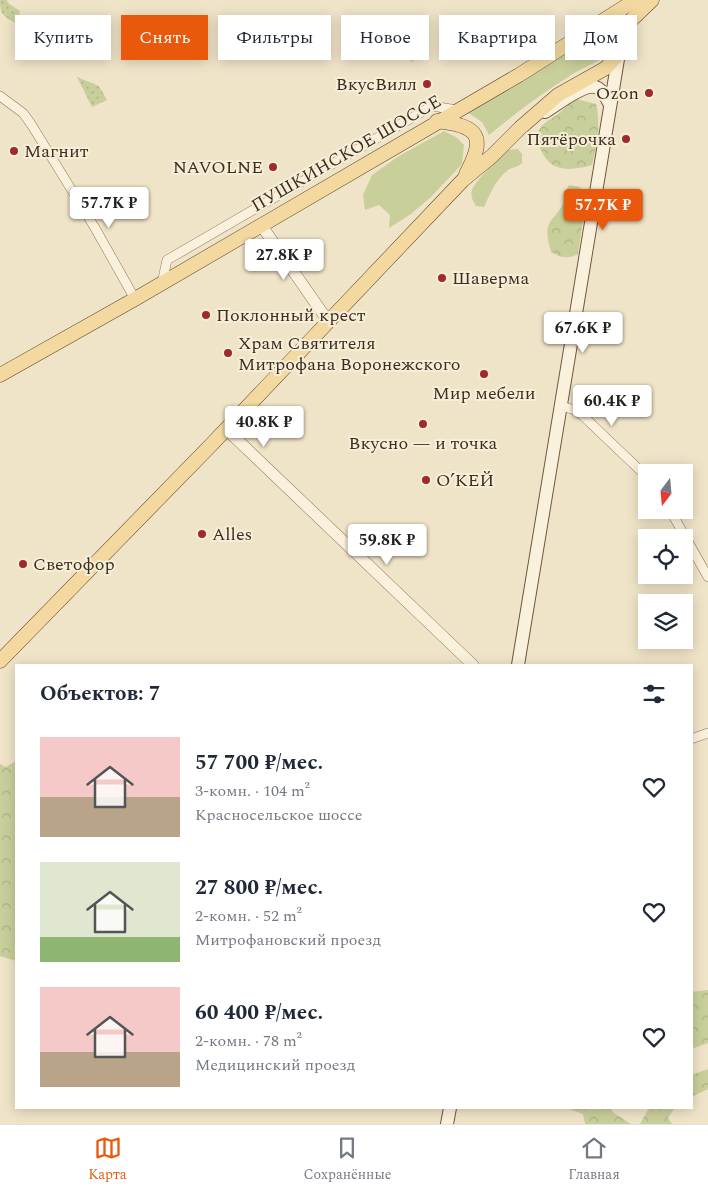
<!DOCTYPE html>
<html lang="ru">
<meta charset="utf-8">
<style>
body{margin:0;font-family:Spectral,serif;background:#f2f2f3;color:#1f2937;height:100vh;display:flex;flex-direction:column;font-size:19px;white-space:nowrap}
*{box-sizing:border-box;margin:0}
p{font-size:16px;color:#747a83}
.icon{flex:none;width:28px;height:28px;fill:none;stroke:currentColor;stroke-width:2;stroke-linecap:round;stroke-linejoin:round}
.map{position:relative;flex:1;overflow:hidden}
.details{position:absolute;left:15px;top:664px;width:678px;height:445px;display:flex;flex-direction:column;background:#fff;border-radius:0px;box-shadow:0 2px 12px #0003}
.details>*{flex:none}
.hud{position:absolute;left:15px;top:15px;width:679px;height:45px;display:flex;gap:10px}
.needle{width:32px;rotate:196deg}
.buttons{position:absolute;left:638px;top:464px;display:grid;gap:10px}
.buttons a{display:grid;place-items:center;width:55px;height:55px;border-radius:0px;background:#fff;box-shadow:0 2px 12px #0003;font-size:25px}
.price{position:absolute;translate:-50% -42px;padding:0 11px;border-radius:5px;background:#fff;color:#222;font-size:16px;line-height:32px;filter:drop-shadow(0 1px 2px #0008)}
.price::after{content:'';position:absolute;left:50%;top:30px;width:15px;height:11px;margin-left:-8px;background:inherit;clip-path:polygon(0 0,100% 0,50% 100%)}
.price.selected{background:#ea580c;color:#fff}
ul{padding:0;list-style:none}
li{display:flex;align-items:center;gap:15px;height:125px;padding:0 25px}
li span{display:grid;place-items:center;flex:none;width:140px;height:100px;border-radius:0px;color:#555}
li>.icon{margin-inline-start:auto}
span .icon{width:60px;height:60px;fill:#fffc;stroke-width:1}
li b{font-size:21px}
h2{display:flex;justify-content:space-between;align-items:center;height:60px;padding:0 25px;font-size:21px}
.chip{padding:0 18px;border-radius:0px;background:#fff;box-shadow:0 2px 12px #0003;font-size:18px;line-height:45px}
.chip.selected{background:#ea580c;color:#fff}
.menu{display:flex;justify-content:space-around;align-items:center;height:70px;border-top:1px solid #e0e1e3;background:#fff;font-size:14px;color:#747a83}
.menu a{display:grid;justify-items:center;gap:2px}
.menu .selected{color:#ea580c}
.map>svg:first-child{display:block}
.grass{fill:#c9cf9b}
.forest{fill:url(#forest-crowns)}
.park{fill:url(#park-dots)}
.lines{fill:none;stroke-linecap:round;stroke-linejoin:round}
.minor-casing{stroke:#8d765c;stroke-width:10}
.tertiary-casing{stroke:#8d765c;stroke-width:12}
.secondary-casing{stroke:#6f573f;stroke-width:14}
.primary-casing{stroke:#5b4430;stroke-width:15}
.minor{stroke:#faf1dc;stroke-width:9}
.tertiary{stroke:#faf1dc;stroke-width:11}
.secondary{stroke:#faf1dc;stroke-width:12}
.primary{stroke:#f3d9a0;stroke-width:14}
.poi-dot{fill:#9e2a2b;stroke:#f7eed8;stroke-width:2}
.labels{text-anchor:middle;stroke-width:4;stroke-linejoin:round;paint-order:stroke}
.poi-label{font-size:18px;fill:#3d2e20;stroke:#f7eed8;text-anchor:start}
.street-label{font-size:18px;fill:#3d2e20;stroke:#f7eed8}
</style>
<div class="map">
<svg width="708" height="1124" viewBox="0 0 708 1124">
<defs>
<pattern id="forest-crowns" width="20" height="18" patternUnits="userSpaceOnUse" patternTransform="scale(1.25)"><rect width="20" height="18" fill="#c9cf9b"/><path d="M2 6a3 3 0 1 1 6 0M12 15a3 3 0 1 1 6 0" fill="none" stroke="#aeb285"/></pattern>
<pattern id="park-dots" width="8" height="8" patternUnits="userSpaceOnUse" patternTransform="scale(1.25)"><rect width="8" height="8" fill="#c9cf9b"/><path d="M2 2h.1M6 6h.1" fill="none" stroke="#aeb285" stroke-width="1.8" stroke-linecap="round"/></pattern>
</defs>
<rect width="100%" height="100%" fill="#f0e4c8"/>
<!-- grass -->
<g class="grass">
<path d="M 593,37 C 602,37 611,45 606,54 C 602,61 580,69 573,74 C 543,92 516,113 489,135 L 482,122 L 467,112 Z"/>
<path d="M 444,131 L 456,137 L 464,145 L 462,164 L 431,197 L 411,214 L 389,228 L 390,215 L 379,205 L 365,210 L 363,195 L 372,175 L 399,156 Z"/>
<path d="M 518,149 L 522,154 L 522,163 C 517,168 513,167 508,170 C 496,179 490,194 484,207 L 476,206 C 473,201 470,196 472,190 C 475,181 499,158 507,150 Z"/>
</g>
<!-- forest -->
<g class="forest">
<path d="M 577,99 L 596,104 C 601,121 597,147 592,165 C 578,169 558,173 547,160 C 542,154 539,145 536,138 C 540,124 547,122 558,114 C 564,109 570,103 577,99 Z"/>
<path d="M 569,185 L 579,187 L 587,193 L 578,254 C 568,259 561,258 551,252 C 549,244 545,232 549,224 C 552,218 560,211 563,204 C 567,198 565,191 569,185 Z"/>
<path d="M 16,761 L 16,961 L 0,956 L 0,764 L 6,767 Z"/>
<path d="M 708,990 L 708,1043 L 691,1049 L 691,992 Z"/>
<path d="M 708,1069 L 708,1089 L 691,1097 L 691,1075 Z"/>
<path d="M 566,1108 L 610,1108 L 614,1113 L 631,1124 L 585,1124 L 583,1114 Z"/>
<path d="M 649,1108 L 675,1108 L 668,1118 L 672,1124 L 640,1124 Z"/>
</g>
<!-- park -->
<g class="park">
<path d="M 0,0 L 7,0 L 8,3 L 20,11 L 17,24 C 4,16 0,16 0,0 Z"/>
<path d="M 411,36 L 422,56 L 411,62 L 400,42 Z"/>
<path d="M 77,77 L 99,86 L 107,100 L 92,107 Z"/>
</g>
<g class="lines">
<defs>
<g id="minor">
<path d="M 0,96 L 23,113 L 31,124 L 95,228 L 135,299"/>
<path d="M 162,283 L 167,260 L 432,106 L 457,110"/>
<path d="M 561,406 L 575,410 L 581,414 L 646,476"/>
<path d="M 670,510 L 708,577"/>
<path d="M 691,739 L 708,733"/>
</g>
<g id="tertiary">
<path d="M 261,225 L 328,321"/>
<path d="M 226,429 L 473,665"/>
</g>
<g id="secondary">
<path d="M 545,112 C 557,105 586,81 598,88 C 604,92 607,99 610,105"/>
<path d="M 518,665 L 619,53"/>
<path d="M 447,1124 L 450,1108"/>
</g>
<g id="primary">
<path d="M 590,29 L 626,6 L 639,0"/>
<path d="M 437,121 C 480,126 486,137 466,174"/>
<path d="M 0,375 L 135,299 L 519,75 L 585,33 L 597,28 C 610,31 614,42 619,53"/>
<path d="M 0,661 L 211,445 L 463,180 L 492,156 L 520,128 L 558,95 L 606,68 L 619,53 L 627,24 L 652,0"/>
</g>
</defs>
<!-- minor casing -->
<use href="#minor" class="minor-casing"/>
<!-- tertiary casing -->
<use href="#tertiary" class="tertiary-casing"/>
<!-- secondary casing -->
<use href="#secondary" class="secondary-casing"/>
<!-- primary casing -->
<use href="#primary" class="primary-casing"/>
<!-- minor -->
<use href="#minor" class="minor"/>
<!-- tertiary -->
<use href="#tertiary" class="tertiary"/>
<!-- secondary -->
<use href="#secondary" class="secondary"/>
<!-- primary -->
<use href="#primary" class="primary"/>
</g>
<!-- markers -->
<g class="poi-dot">
<circle cx="427" cy="84" r="5"/>
<circle cx="649" cy="93" r="5"/>
<circle cx="626" cy="139" r="5"/>
<circle cx="14" cy="151" r="5"/>
<circle cx="273" cy="167" r="5"/>
<circle cx="442" cy="278" r="5"/>
<circle cx="206" cy="315" r="5"/>
<circle cx="228" cy="353" r="5"/>
<circle cx="484" cy="374" r="5"/>
<circle cx="423" cy="424" r="5"/>
<circle cx="426" cy="480" r="5"/>
<circle cx="202" cy="534" r="5"/>
<circle cx="23" cy="564" r="5"/>
</g>
<g class="labels">
<!-- poi labels -->
<g class="poi-label">
<text x="417" y="90" text-anchor="end">ВкусВилл</text>
<text x="639" y="99" text-anchor="end">Ozon</text>
<text x="616" y="145" text-anchor="end">Пятёрочка</text>
<text x="24" y="157">Магнит</text>
<text x="263" y="173" text-anchor="end">NAVOLNE</text>
<text x="452" y="284">Шаверма</text>
<text x="216" y="321">Поклонный крест</text>
<text x="238" y="349">Храм Святителя<tspan x="238" dy="21">Митрофана Воронежского</tspan></text>
<text x="484" y="399" text-anchor="middle">Мир мебели</text>
<text x="423" y="449" text-anchor="middle">Вкусно — и точка</text>
<text x="436" y="486">О’КЕЙ</text>
<text x="212" y="540">Alles</text>
<text x="33" y="570">Светофор</text>
</g>
<!-- street labels -->
<g class="street-label">
<text transform="translate(346 153) rotate(-30)" y="6">ПУШКИНСКОЕ ШОССЕ</text>
</g>
</g>
</svg>
<div class="buttons">
<a><svg class="needle" viewBox="-14 -14 28 28"><path d="M0-13l5 13h-10z" fill="#e53935"/><path d="M0 13l5-13h-10z" fill="#747a83"/></svg></a>
<a><svg class="icon" aria-label="locate" viewBox="0 0 24 24"><circle cx="12" cy="12" r="6"/><path d="M12 2v4M12 18v4M2 12h4M18 12h4"/></svg></a>
<a><svg class="icon" aria-label="layers" viewBox="0 0 24 24"><path d="M12 4l9 5-9 5-9-5zM3 14l9 5 9-5"/></svg></a>
</div>
<b class="price" style="left:109px;top:229px">57.7K ₽</b>
<b class="price selected" style="left:603px;top:231px">57.7K ₽</b>
<b class="price" style="left:284px;top:281px">27.8K ₽</b>
<b class="price" style="left:583px;top:354px">67.6K ₽</b>
<b class="price" style="left:612px;top:427px">60.4K ₽</b>
<b class="price" style="left:264px;top:448px">40.8K ₽</b>
<b class="price" style="left:387px;top:566px">59.8K ₽</b>
<div class="hud">
<a class="chip">Купить</a>
<a class="chip selected">Снять</a>
<a class="chip">Фильтры</a>
<a class="chip">Новое</a>
<a class="chip">Квартира</a>
<a class="chip">Дом</a>
</div>
<section class="details">
<h2>Объектов: 7<svg class="icon" aria-label="filters" viewBox="0 0 24 24"><path d="M4 7h16M4 17h16"/><circle cx="9" cy="7" r="2"/><circle cx="15" cy="17" r="2"/></svg></h2>
<ul>
<li><span style="background:linear-gradient(#f6c9c9 60%,#b9a48a 0)"><svg class="icon" aria-label="home" viewBox="0 0 24 24"><path d="M3 11l9-7 9 7M6 9v11h12V9"/></svg></span><div><b>57 700 ₽/мес.</b><p>3-комн. · 104 m²</p><p>Красносельское шоссе</p></div><svg class="icon" aria-label="heart" viewBox="0 0 24 24"><path d="M12 20l-8-8c-3-5 5-10 8-4 3-6 11-1 8 4z"/></svg></li>
<li><span style="background:linear-gradient(#dfe7d0 75%,#8fb573 0)"><svg class="icon" aria-label="home" viewBox="0 0 24 24"><path d="M3 11l9-7 9 7M6 9v11h12V9"/></svg></span><div><b>27 800 ₽/мес.</b><p>2-комн. · 52 m²</p><p>Митрофановский проезд</p></div><svg class="icon" aria-label="heart" viewBox="0 0 24 24"><path d="M12 20l-8-8c-3-5 5-10 8-4 3-6 11-1 8 4z"/></svg></li>
<li><span style="background:linear-gradient(#f6c9c9 65%,#b9a48a 0)"><svg class="icon" aria-label="home" viewBox="0 0 24 24"><path d="M3 11l9-7 9 7M6 9v11h12V9"/></svg></span><div><b>60 400 ₽/мес.</b><p>2-комн. · 78 m²</p><p>Медицинский проезд</p></div><svg class="icon" aria-label="heart" viewBox="0 0 24 24"><path d="M12 20l-8-8c-3-5 5-10 8-4 3-6 11-1 8 4z"/></svg></li>
</ul>
</section>
</div>
<nav class="menu">
<a class="selected"><svg class="icon" aria-label="map" viewBox="0 0 24 24"><path d="M3 6l6-2 6 2 6-2v14l-6 2-6-2-6 2zM9 4v14M15 6v14"/></svg>Карта</a>
<a><svg class="icon" aria-label="saved" viewBox="0 0 24 24"><path d="M7 4h10v16l-5-4-5 4z"/></svg>Сохранённые</a>
<a><svg class="icon" aria-label="home" viewBox="0 0 24 24"><path d="M3 11l9-7 9 7M6 9v11h12V9"/></svg>Главная</a>
</nav>
